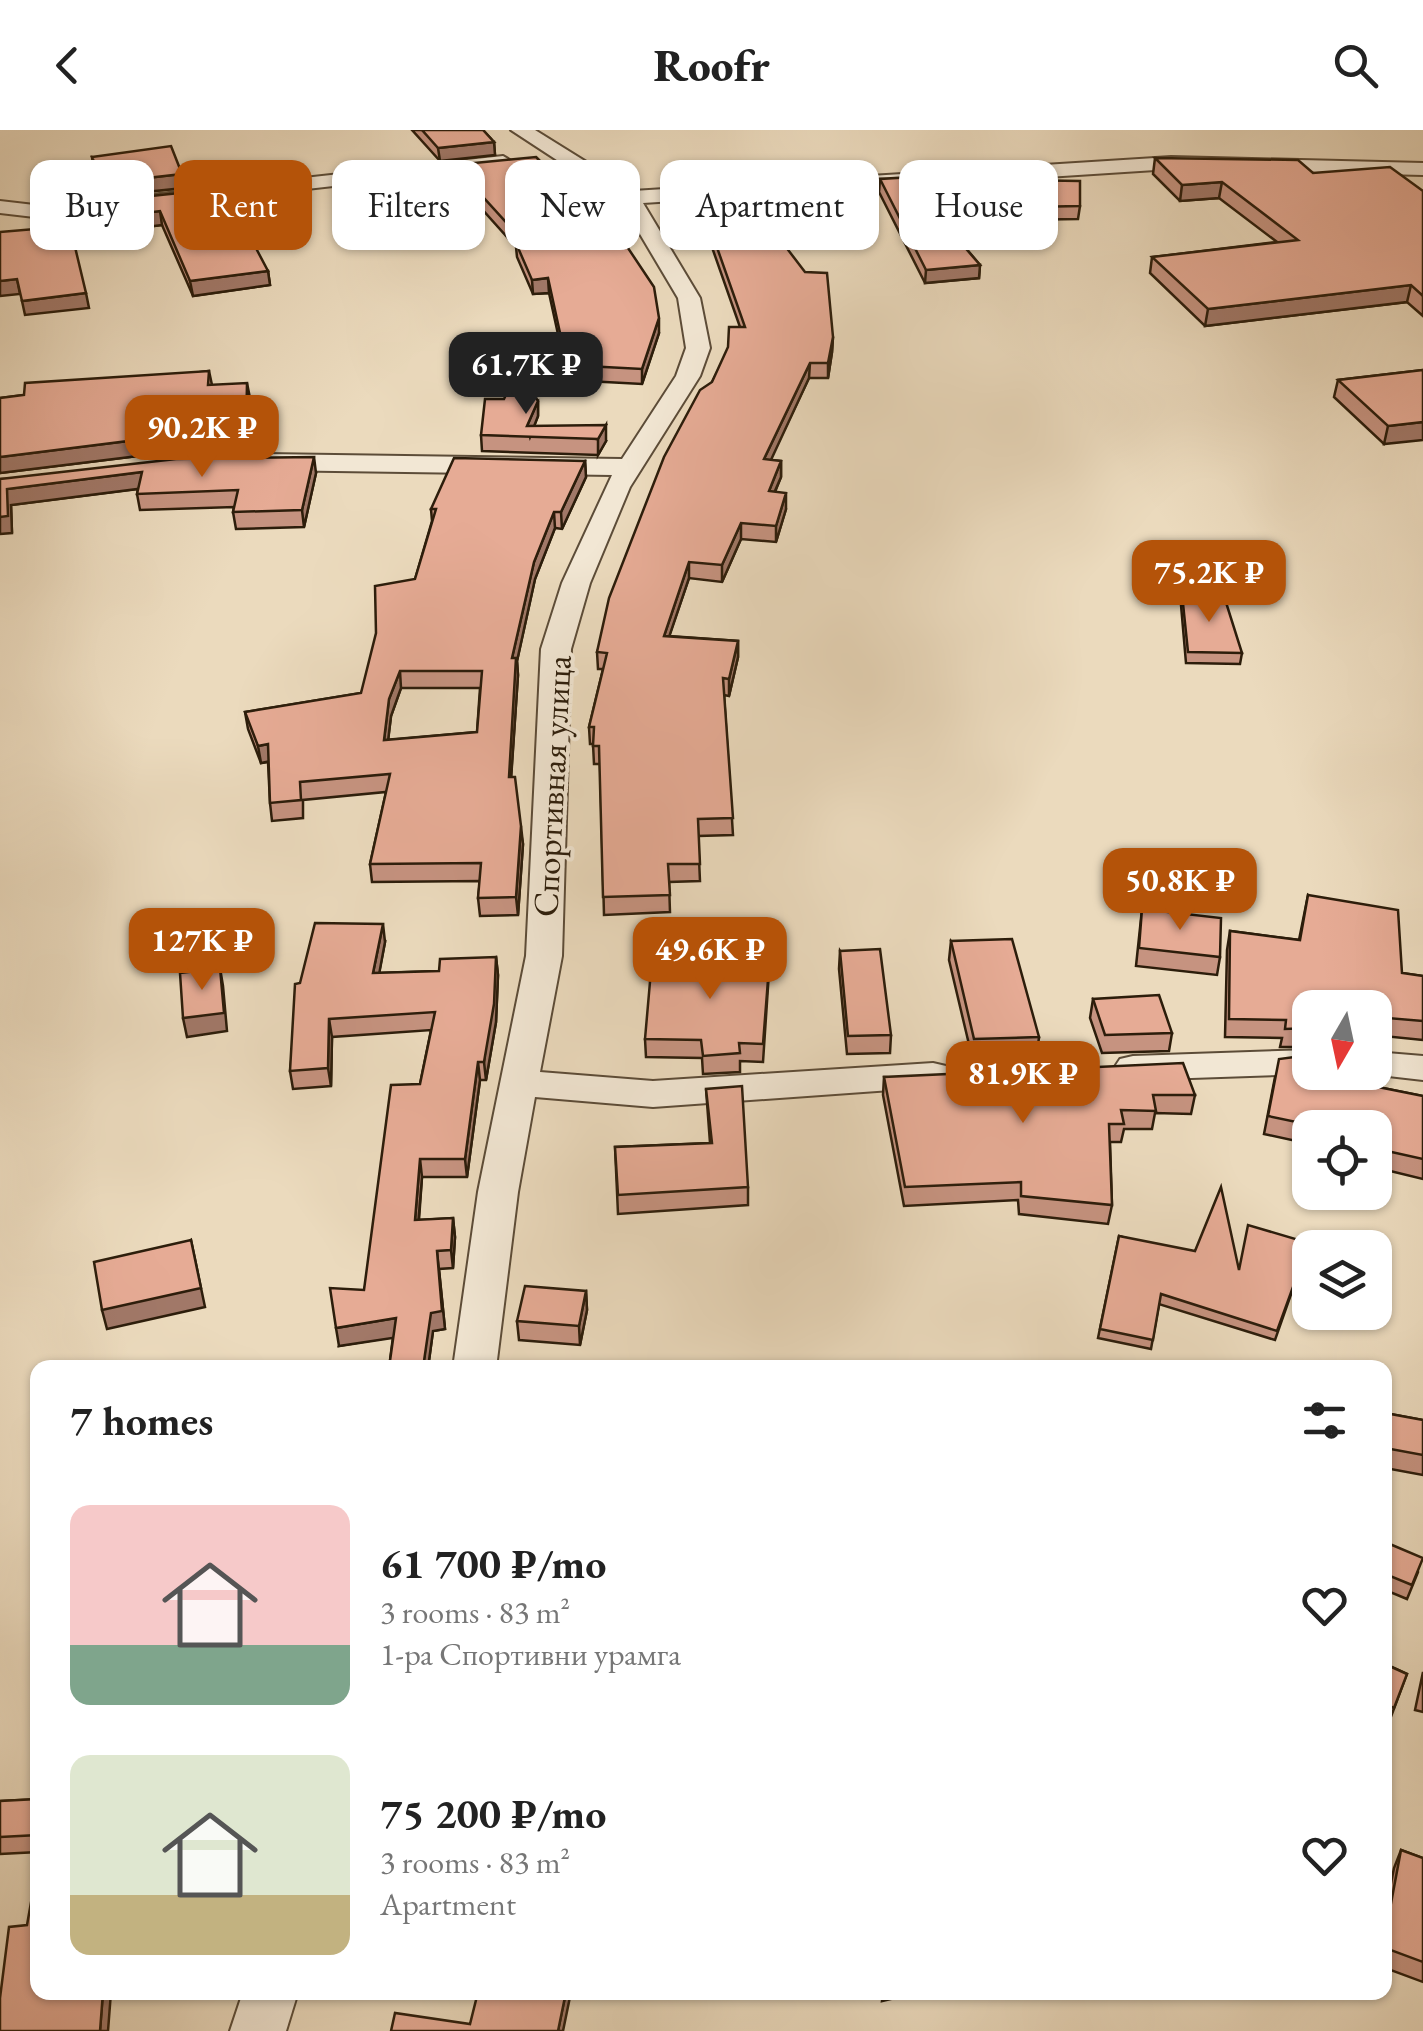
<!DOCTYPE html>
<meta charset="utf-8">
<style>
body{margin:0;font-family:"EB Garamond",serif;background:#f6f6f6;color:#222;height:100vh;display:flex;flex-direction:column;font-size:38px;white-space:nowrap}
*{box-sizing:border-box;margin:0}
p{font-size:32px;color:#767676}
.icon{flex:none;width:55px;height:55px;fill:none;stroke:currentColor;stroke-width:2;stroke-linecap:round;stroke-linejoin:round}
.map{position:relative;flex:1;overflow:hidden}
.details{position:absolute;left:30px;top:1230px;width:1362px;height:640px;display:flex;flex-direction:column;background:#fff;border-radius:20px;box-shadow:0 2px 8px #0004}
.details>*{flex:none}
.banner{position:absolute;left:30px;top:30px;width:1365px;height:90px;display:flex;gap:20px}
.needle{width:65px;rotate:189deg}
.fabs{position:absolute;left:1292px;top:860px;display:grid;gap:20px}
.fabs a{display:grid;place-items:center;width:100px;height:100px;border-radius:20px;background:#fff;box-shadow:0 2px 8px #0004;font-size:50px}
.price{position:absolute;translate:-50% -85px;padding:0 22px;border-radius:20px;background:#b45309;color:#fff;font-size:32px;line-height:65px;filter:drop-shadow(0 2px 5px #0008)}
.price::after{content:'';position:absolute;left:50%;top:60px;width:30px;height:22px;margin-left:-15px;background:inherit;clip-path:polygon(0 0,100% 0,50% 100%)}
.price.selected{background:#222;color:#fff}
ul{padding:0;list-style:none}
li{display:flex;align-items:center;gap:30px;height:250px;padding:0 40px}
li span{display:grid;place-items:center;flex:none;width:280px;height:200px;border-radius:20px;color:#555}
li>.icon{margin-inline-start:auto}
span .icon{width:120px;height:120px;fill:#fffc;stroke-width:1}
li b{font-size:42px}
h2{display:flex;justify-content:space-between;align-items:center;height:120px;padding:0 40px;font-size:42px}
.chip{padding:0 35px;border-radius:20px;background:#fff;box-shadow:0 2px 8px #0004;font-size:35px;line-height:90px}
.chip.selected{background:#b45309;color:#fff}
header{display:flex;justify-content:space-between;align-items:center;height:130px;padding:0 40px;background:#fff;font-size:45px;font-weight:800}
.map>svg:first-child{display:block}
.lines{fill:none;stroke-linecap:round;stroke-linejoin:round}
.minor-casing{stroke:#5c4c38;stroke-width:4}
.minor{fill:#f2e7d4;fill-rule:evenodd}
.wall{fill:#c69380;stroke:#2c1d0b;stroke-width:2.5;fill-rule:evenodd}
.shaded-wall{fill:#a17868;stroke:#2c1d0b;stroke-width:2.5}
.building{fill:#e6ab95;stroke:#2c1d0b;stroke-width:2.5;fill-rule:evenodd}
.labels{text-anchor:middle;stroke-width:8;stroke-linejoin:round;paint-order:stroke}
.street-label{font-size:35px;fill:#2c1d0b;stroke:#f2e7d4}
</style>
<header><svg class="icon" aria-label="back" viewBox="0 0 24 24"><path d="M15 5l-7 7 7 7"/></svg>Roofr<svg class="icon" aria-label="search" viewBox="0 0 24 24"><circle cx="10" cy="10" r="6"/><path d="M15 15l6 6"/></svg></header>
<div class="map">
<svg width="1423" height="1901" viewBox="0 0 1423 1901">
<rect width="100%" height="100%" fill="#ebdabd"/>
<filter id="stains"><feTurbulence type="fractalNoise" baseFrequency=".002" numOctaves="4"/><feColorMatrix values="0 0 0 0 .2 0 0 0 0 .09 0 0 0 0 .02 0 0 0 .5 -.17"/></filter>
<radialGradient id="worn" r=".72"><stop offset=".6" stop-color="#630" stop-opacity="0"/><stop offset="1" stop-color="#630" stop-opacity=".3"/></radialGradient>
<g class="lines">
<defs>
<g id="minor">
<path d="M 511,0 L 535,0 L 633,61 L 1171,27 L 1423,33 L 1423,45 L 1171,39 L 643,73 L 700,168 L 710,218 L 700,246 L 630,357 L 590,453 L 571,519 L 562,826 L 540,942 L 653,951 L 933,933 L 946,936 L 952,945 L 946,954 L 933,957 L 653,977 L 535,967 L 518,1062 L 496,1238 L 453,1238 L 478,1062 L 526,826 L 541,519 L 562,453 L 612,345 L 265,340 L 252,332 L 265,324 L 622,329 L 676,246 L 686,218 L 678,168 L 621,72 Z"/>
<path d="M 503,26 L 513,32 L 510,36 L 79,85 L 43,88 L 0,83 L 0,71 L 43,76 L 79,73 Z"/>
<path d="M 1310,920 L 1310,942 L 1317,942 L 1310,944 L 1133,950 L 1120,947 L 1114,938 L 1120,929 L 1133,926 Z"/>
<path d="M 1375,922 L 1423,926 L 1423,950 L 1362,943 L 1375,942 Z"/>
<path d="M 243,1862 L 298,1862 L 286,1901 L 230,1901 Z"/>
</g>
</defs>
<!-- minor casing -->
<use href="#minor" class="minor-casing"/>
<!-- minor -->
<use href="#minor" class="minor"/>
</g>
<!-- wall -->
<g class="wall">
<path d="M 412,0 L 483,0 L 494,12 L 495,25 L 440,31 Z"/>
<path d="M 92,27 L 184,58 L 106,66 L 94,41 Z"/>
<path d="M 1155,28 L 1313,43 L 1423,61 L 1423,186 L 1407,172 L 1205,196 L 1150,143 L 1152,127 L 1277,112 L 1219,68 L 1180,71 L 1153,44 Z"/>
<path d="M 454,35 L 659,203 L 642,254 L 568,250 L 549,163 L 533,164 L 517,127 L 516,117 L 455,49 Z"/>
<path d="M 880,49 L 1016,50 L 1080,76 L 1078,89 L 943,91 L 980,135 L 979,148 L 925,153 L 879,62 Z"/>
<path d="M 681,61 L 833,207 L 832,222 L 828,248 L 809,248 L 770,330 L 781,331 L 781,347 L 775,362 L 786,379 L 776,412 L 741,409 L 722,452 L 689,448 L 669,506 L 738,511 L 738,527 L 729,566 L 724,565 L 733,705 L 698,706 L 700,751 L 669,752 L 670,782 L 604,785 L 600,634 L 594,634 L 593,614 L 590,614 L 589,597 L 603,539 L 598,539 L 597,522 L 712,252 L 740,197 L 707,103 L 700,104 L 681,74 Z"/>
<path d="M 189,62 L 205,109 L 268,141 L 270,155 L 193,166 L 162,95 L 123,100 L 115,84 L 113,70 Z"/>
<path d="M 1423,240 L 1384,314 L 1334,267 L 1338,250 Z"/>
<path d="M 209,241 L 212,255 L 250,268 L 249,320 L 179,321 L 0,343 L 0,268 Z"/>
<path d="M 538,271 L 538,286 L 534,296 L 606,311 L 598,325 L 482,321 L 481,305 Z"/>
<path d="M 585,331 L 586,347 L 562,399 L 555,398 L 535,449 L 517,531 L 518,545 L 511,647 L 523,714 L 518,785 L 480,786 L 478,768 L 480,751 L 372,752 L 370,734 L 386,662 L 303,670 L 303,688 L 272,691 L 270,673 L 268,632 L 261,633 L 248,599 L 245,582 L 361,563 L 415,449 L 432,391 L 431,379 ZM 401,558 L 480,558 L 477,602 L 388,610 L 391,586 Z"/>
<path d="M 316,343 L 304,397 L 236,399 L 233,382 L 234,377 L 140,380 L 137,364 L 138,359 L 11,375 L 12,403 L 0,349 Z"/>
<path d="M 1182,464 L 1242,523 L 1240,534 L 1186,533 L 1181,475 Z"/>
<path d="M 1308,765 L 1402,843 L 1423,846 L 1423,910 L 1384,906 L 1381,919 L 1310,878 L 1310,917 L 1280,917 L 1282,908 L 1225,907 L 1227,820 L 1230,801 L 1299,810 Z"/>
<path d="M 1142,779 L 1220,827 L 1217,845 L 1136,836 Z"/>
<path d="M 951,811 L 1039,907 L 1037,925 L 972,927 L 949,830 Z"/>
<path d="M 385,812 L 379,843 L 439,841 L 496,827 L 498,845 L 496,892 L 486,950 L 480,950 L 467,1047 L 422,1047 L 419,1090 L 453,1088 L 455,1107 L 453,1138 L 439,1139 L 445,1199 L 433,1201 L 428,1238 L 389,1238 L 393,1207 L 339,1216 L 364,1160 L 420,954 L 431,900 L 332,907 L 331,956 L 293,959 L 290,941 L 300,853 Z"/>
<path d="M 840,821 L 891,905 L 890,923 L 847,924 L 839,839 Z"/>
<path d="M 769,842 L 763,932 L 740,931 L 740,942 L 703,944 L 702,928 L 646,927 L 645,909 Z"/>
<path d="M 1093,869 L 1172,903 L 1169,921 L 1102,923 L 1090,888 Z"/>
<path d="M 884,947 L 1195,965 L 1191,984 L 1155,983 L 1152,999 L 1124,999 L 1121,1012 L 1110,1012 L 1112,1075 L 1108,1094 L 1019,1084 L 1018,1070 L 904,1076 L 883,965 Z"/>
<path d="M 1275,947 L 1378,957 L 1423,966 L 1423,1049 L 1382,1039 L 1383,1029 L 1375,1027 L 1375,998 L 1310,998 L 1310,1014 L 1264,1004 Z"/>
<path d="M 706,959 L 748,1057 L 748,1075 L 618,1084 L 615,1017 L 710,1013 Z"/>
<path d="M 1119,1106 L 1239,1139 L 1309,1113 L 1275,1210 L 1159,1174 L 1151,1219 L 1098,1208 Z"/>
<path d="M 586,1161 L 587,1180 L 580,1215 L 519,1210 L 517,1191 Z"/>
<path d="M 1385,1283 L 1423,1290 L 1423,1345 L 1385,1338 Z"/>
<path d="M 1385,1412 L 1418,1442 L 1407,1469 L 1385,1460 Z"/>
<path d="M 1385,1534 L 1407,1544 L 1389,1592 L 1385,1590 Z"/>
<path d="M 1423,1542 L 1423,1582 L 1415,1580 Z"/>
<path d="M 38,1669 L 38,1722 L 0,1724 L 0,1671 Z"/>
<path d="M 1401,1720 L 1423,1728 L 1423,1852 L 1385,1838 L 1385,1783 L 1394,1738 Z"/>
</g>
<!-- shaded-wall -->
<g class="shaded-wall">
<path d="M 494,12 L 495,25 L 440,31 L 438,18 Z"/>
<path d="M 182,44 L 184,58 L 106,66 L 103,53 Z"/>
<path d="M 1222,52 L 1219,68 L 1180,71 L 1182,55 Z"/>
<path d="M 160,81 L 162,95 L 123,100 L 121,86 Z"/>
<path d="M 707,89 L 707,103 L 700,104 L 700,90 Z"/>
<path d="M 980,135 L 979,148 L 925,153 L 926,140 Z"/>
<path d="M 268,141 L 270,155 L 193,166 L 190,151 Z"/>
<path d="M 548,148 L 549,163 L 533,164 L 532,150 Z"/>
<path d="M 17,149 L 20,164 L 0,166 L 0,151 Z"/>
<path d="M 1411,155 L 1407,172 L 1205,196 L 1208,179 Z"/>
<path d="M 86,163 L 89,178 L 25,185 L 22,171 Z"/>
<path d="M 659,188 L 659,203 L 642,254 L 642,239 Z"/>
<path d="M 833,207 L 832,222 L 828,248 L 828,233 Z"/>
<path d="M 810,233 L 809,248 L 764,345 L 764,329 Z"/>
<path d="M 247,253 L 250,268 L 249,320 L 246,304 Z"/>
<path d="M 538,271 L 538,286 L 530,307 L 527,296 Z"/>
<path d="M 1423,292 L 1423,310 L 1384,314 L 1388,296 Z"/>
<path d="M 606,295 L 606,311 L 598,325 L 598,309 Z"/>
<path d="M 176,305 L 179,321 L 0,343 L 0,327 Z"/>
<path d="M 314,327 L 316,343 L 304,397 L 302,380 Z"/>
<path d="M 585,331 L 586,347 L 562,399 L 561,382 Z"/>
<path d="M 781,331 L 781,347 L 768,377 L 769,361 Z"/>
<path d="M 142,342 L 145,358 L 11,375 L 12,403 L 0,404 L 0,387 L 7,359 Z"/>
<path d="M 786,363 L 786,379 L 776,412 L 776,396 Z"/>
<path d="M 554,382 L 555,398 L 535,449 L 517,531 L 518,545 L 510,665 L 509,647 L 512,528 L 534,432 Z"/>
<path d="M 741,393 L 741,409 L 722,452 L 722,435 Z"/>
<path d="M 689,432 L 689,448 L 664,522 L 664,506 Z"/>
<path d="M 738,511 L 738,527 L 729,566 L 729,549 Z"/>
<path d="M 400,541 L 401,558 L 391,586 L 386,628 L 384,610 L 389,569 Z"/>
<path d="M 268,614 L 271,631 L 261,633 L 258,616 Z"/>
<path d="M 521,696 L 523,714 L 518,785 L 516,767 Z"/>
<path d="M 383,794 L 385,812 L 376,861 L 373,843 Z"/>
<path d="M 496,827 L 498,845 L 496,892 L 486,950 L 484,932 Z"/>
<path d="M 220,838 L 223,856 L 227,901 L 187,907 L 183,888 Z"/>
<path d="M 329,889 L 332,907 L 331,956 L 328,938 Z"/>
<path d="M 1386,900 L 1381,919 L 1376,920 L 1375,924 L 1376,904 Z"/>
<path d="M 478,932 L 480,950 L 467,1047 L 465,1029 Z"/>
<path d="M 420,1029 L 422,1047 L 417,1108 L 415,1090 Z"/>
<path d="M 453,1088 L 455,1107 L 453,1138 L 451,1120 Z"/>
<path d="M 191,1110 L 205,1177 L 107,1199 L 102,1180 Z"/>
<path d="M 437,1121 L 445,1199 L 433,1201 L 428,1238 L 423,1238 Z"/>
<path d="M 586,1161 L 587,1180 L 580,1215 L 579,1196 Z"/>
<path d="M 396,1188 L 399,1207 L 339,1216 L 336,1198 Z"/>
<path d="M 103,1862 L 111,1862 L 108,1901 L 100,1901 Z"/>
<path d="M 566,1862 L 571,1862 L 563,1901 L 558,1901 Z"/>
<path d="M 884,1862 L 920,1862 L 882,1871 L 883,1863 Z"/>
</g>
<!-- building -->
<g class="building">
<path d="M 422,0 L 483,0 L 494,12 L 438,18 Z"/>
<path d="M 171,16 L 182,44 L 103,53 L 92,27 Z"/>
<path d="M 536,27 L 598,89 L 608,88 L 654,157 L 659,188 L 642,239 L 567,235 L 548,148 L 532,150 L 516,113 L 524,112 L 454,35 Z"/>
<path d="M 1155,28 L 1298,30 L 1313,43 L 1390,37 L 1423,61 L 1423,166 L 1411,155 L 1208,179 L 1152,127 L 1298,110 L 1222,52 L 1182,55 Z"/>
<path d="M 1013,41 L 1016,50 L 1080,51 L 1080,76 L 932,79 L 980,135 L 926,140 L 880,49 Z"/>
<path d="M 740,57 L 805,142 L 827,143 L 833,207 L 828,233 L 810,233 L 764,329 L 781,331 L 769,361 L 786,363 L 776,396 L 741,393 L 722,435 L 689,432 L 664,506 L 738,511 L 729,549 L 723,548 L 733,688 L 698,689 L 700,734 L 668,734 L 670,765 L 603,767 L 599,616 L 593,616 L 594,597 L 589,597 L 607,523 L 597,522 L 609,468 L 664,327 L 700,260 L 712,252 L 728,217 L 729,197 L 745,197 L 707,89 L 700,90 L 681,61 Z"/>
<path d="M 189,62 L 205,109 L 248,103 L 268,141 L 190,151 L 160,81 L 121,86 L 113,70 Z"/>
<path d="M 70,96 L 86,163 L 22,171 L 17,149 L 0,151 L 0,102 Z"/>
<path d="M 518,239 L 538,271 L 527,296 L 606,295 L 598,309 L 481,305 L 485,269 L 504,269 Z"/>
<path d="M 1423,240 L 1423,292 L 1388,296 L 1338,250 Z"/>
<path d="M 209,241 L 208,255 L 247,253 L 246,304 L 176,305 L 0,327 L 0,268 L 24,265 L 25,253 Z"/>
<path d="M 314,327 L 302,380 L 233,382 L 238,360 L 137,364 L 142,342 L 7,359 L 8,386 L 0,387 L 0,349 L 176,329 Z"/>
<path d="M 454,328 L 585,331 L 561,382 L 554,382 L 534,432 L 512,528 L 516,528 L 509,647 L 515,647 L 521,696 L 516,767 L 478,768 L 481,733 L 370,734 L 390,644 L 300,652 L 301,670 L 270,673 L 268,614 L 258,616 L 245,582 L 361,563 L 376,503 L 375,456 L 415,449 L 436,379 L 431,379 ZM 400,541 L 482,541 L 477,602 L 384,610 L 389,569 Z"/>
<path d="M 1182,464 L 1224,466 L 1242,523 L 1188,522 Z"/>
<path d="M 1308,765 L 1398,780 L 1402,843 L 1423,846 L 1423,891 L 1388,888 L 1386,900 L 1376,904 L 1375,921 L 1375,878 L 1310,878 L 1310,898 L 1285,899 L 1286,890 L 1229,889 L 1230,801 L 1300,810 Z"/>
<path d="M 1142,779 L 1221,788 L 1220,827 L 1139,818 Z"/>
<path d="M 315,793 L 383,794 L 373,843 L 439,841 L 440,829 L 496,827 L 494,874 L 484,932 L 478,932 L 465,1029 L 420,1029 L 415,1090 L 453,1088 L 451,1120 L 437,1121 L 442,1181 L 431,1183 L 423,1238 L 389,1238 L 396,1188 L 336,1198 L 330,1158 L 364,1160 L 391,955 L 420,954 L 435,882 L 329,889 L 328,938 L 290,941 L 295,854 L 300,853 Z"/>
<path d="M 1012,809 L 1039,907 L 974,909 L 951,811 Z"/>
<path d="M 880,819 L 891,905 L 848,906 L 840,821 Z"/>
<path d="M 728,822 L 770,824 L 763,914 L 739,913 L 740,923 L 703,926 L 701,910 L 645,909 L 652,829 L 727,832 Z"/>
<path d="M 220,838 L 224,883 L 183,888 L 180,843 Z"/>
<path d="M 1159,865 L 1172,903 L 1105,905 L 1093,869 Z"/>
<path d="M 1310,925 L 1310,942 L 1375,942 L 1375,928 L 1382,930 L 1378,957 L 1423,966 L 1423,1029 L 1387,1021 L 1388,1010 L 1375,1008 L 1375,998 L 1325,998 L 1268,986 L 1279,929 Z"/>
<path d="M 1183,933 L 1195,965 L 1153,965 L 1156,981 L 1121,980 L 1124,994 L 1109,994 L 1112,1075 L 1021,1066 L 1021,1052 L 905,1057 L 884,947 Z"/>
<path d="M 742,956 L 748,1057 L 618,1065 L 615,1017 L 712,1013 L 706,959 Z"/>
<path d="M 1221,1057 L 1239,1140 L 1248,1095 L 1309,1113 L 1277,1201 L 1161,1164 L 1153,1210 L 1100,1199 L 1119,1106 L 1195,1121 Z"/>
<path d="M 191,1110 L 201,1158 L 102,1180 L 94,1132 Z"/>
<path d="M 525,1156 L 586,1161 L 579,1196 L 517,1191 Z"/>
<path d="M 1385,1283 L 1423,1290 L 1423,1325 L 1385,1318 Z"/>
<path d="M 1385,1412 L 1423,1428 L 1412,1455 L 1385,1444 Z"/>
<path d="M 1385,1534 L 1407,1544 L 1394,1578 L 1385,1574 Z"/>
<path d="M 38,1669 L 38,1705 L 0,1707 L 0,1671 Z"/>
<path d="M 1401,1720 L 1423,1728 L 1423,1832 L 1385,1818 L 1385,1783 L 1389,1784 Z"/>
<path d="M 38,1733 L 38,1862 L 103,1862 L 100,1901 L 0,1901 L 0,1868 L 9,1797 L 27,1795 Z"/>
<path d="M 478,1862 L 566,1862 L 558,1901 L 391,1901 L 395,1883 L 470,1894 Z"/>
</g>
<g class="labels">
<!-- street labels -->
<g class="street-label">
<text transform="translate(552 656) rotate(-87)" y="12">Спортивная улица</text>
</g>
</g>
<rect width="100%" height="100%" filter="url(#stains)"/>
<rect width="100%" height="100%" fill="url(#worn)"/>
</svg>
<div class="fabs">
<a><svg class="needle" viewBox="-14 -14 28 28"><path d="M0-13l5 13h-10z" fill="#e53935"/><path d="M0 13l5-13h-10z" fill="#767676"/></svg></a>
<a><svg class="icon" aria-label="locate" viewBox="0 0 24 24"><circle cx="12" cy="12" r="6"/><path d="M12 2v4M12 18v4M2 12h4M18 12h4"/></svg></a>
<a><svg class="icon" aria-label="layers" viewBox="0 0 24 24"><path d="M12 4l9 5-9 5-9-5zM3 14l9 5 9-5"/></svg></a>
</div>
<b class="price selected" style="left:526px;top:287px">61.7K ₽</b>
<b class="price" style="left:202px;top:350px">90.2K ₽</b>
<b class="price" style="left:1209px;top:495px">75.2K ₽</b>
<b class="price" style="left:1180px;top:803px">50.8K ₽</b>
<b class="price" style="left:202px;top:863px">127K ₽</b>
<b class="price" style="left:710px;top:872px">49.6K ₽</b>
<b class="price" style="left:1023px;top:996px">81.9K ₽</b>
<div class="banner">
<a class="chip">Buy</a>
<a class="chip selected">Rent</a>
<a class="chip">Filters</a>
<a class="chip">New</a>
<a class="chip">Apartment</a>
<a class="chip">House</a>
</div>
<section class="details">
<h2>7 homes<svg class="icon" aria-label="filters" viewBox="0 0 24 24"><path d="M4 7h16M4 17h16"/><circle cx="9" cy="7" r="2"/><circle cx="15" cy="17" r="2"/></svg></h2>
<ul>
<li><span style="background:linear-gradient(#f6c9c9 70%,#7fa58c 0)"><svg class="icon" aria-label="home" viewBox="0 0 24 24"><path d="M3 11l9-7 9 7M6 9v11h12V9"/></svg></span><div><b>61 700 ₽/mo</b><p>3 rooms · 83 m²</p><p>1-ра Спортивни урамга</p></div><svg class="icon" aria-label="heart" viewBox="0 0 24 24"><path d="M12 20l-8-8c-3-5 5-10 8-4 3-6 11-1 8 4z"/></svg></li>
<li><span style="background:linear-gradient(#dfe7d0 70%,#c2b280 0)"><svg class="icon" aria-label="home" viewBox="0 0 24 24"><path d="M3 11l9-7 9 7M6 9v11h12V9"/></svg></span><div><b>75 200 ₽/mo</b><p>3 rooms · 83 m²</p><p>Apartment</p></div><svg class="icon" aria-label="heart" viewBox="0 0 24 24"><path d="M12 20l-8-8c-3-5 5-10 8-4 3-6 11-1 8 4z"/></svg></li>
</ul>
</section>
</div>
